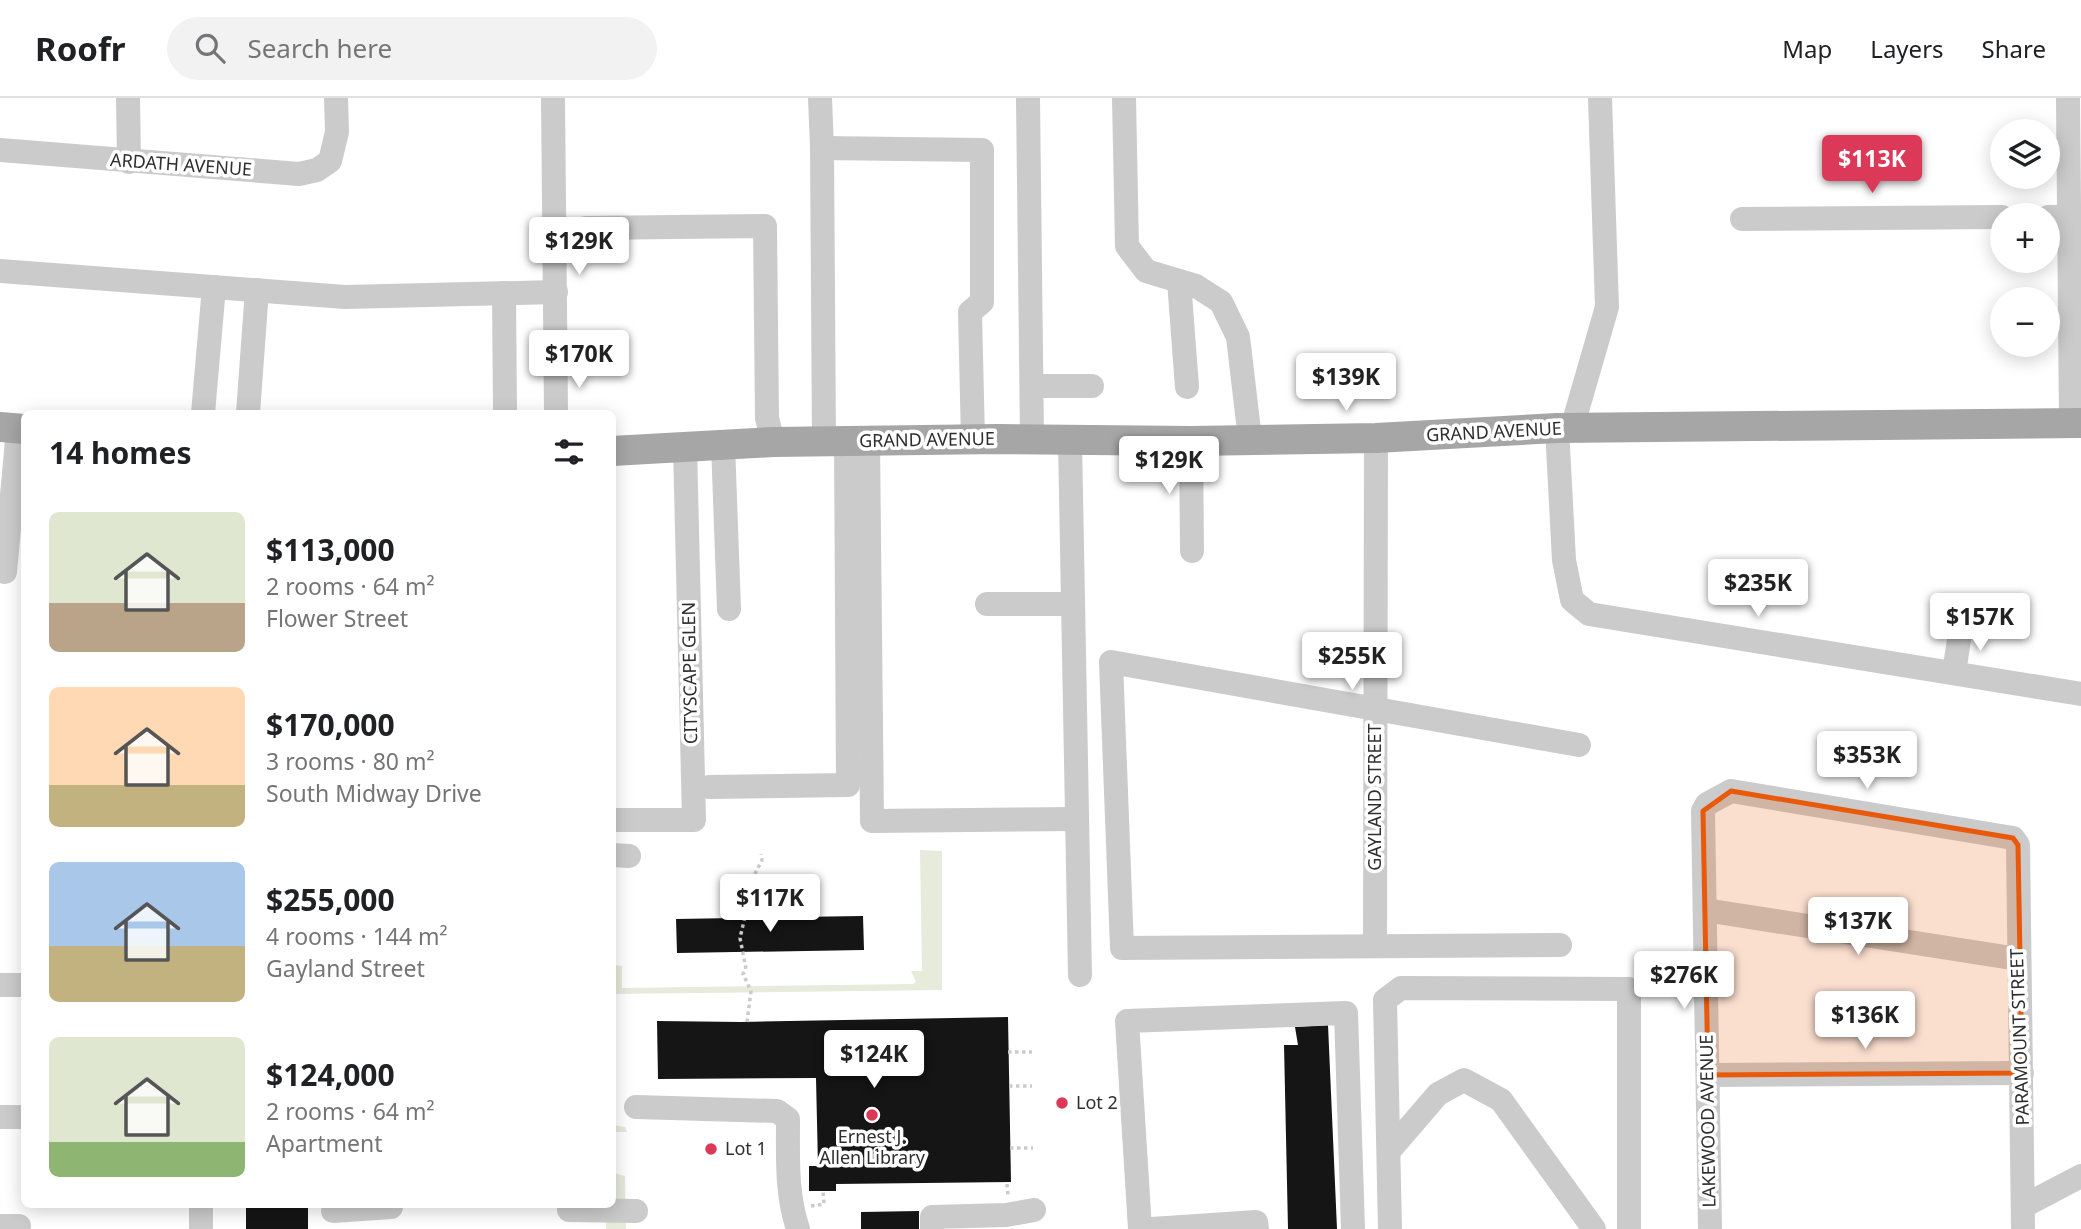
<!DOCTYPE html>
<meta charset="utf-8">
<style>
body{margin:0;font-family:"Noto Sans",sans-serif;background:#f2f2f2;color:#202124;height:100vh;display:flex;flex-direction:column;font-size:26px;white-space:nowrap}
*{box-sizing:border-box;margin:0}
p{font-size:23px;color:#757577}
.icon{flex:none;width:38px;height:38px;fill:none;stroke:currentColor;stroke-width:2;stroke-linecap:round;stroke-linejoin:round}
.map{position:relative;flex:1;overflow:hidden}
.side{position:absolute;left:21px;top:312px;width:595px;height:798px;display:flex;flex-direction:column;background:#fff;border-radius:10px;box-shadow:0 4px 18px #0003}
.side>*{flex:none}
.buttons{position:absolute;left:1990px;top:21px;display:grid;gap:14px}
.buttons a{display:grid;place-items:center;width:70px;height:70px;border-radius:50%;background:#fff;box-shadow:0 4px 18px #0003;font-size:35px}
.price{position:absolute;translate:-50% -60px;padding:0 16px;border-radius:7px;background:#fff;color:#222;font-size:23px;line-height:46px;filter:drop-shadow(0 2px 4px #0008)}
.price::after{content:'';position:absolute;left:50%;top:42px;width:21px;height:16px;margin-left:-10px;background:inherit;clip-path:polygon(0 0,100% 0,50% 100%)}
.price.current{background:#dc3959;color:#fff}
ul{padding:0;list-style:none}
li{display:flex;align-items:center;gap:21px;height:175px;padding:0 28px}
li span{display:grid;place-items:center;flex:none;width:196px;height:140px;border-radius:10px;color:#555}
li>.icon{margin-inline-start:auto}
span .icon{width:84px;height:84px;fill:#fffc;stroke-width:1}
li b{font-size:30px}
h2{display:flex;justify-content:space-between;align-items:center;height:84px;padding:0 28px;font-size:30px}
header{display:flex;align-items:center;gap:42px;box-sizing:border-box;height:98px;padding:0 35px;background:#fff;border-bottom:2px solid #e0e0e0}
header strong{font-size:33px}
nav{display:flex;gap:38px;margin-inline-start:auto;font-size:24px}
.search{width:490px;height:63px;background:#f2f2f2;display:flex;align-items:center;gap:18px;box-sizing:border-box;padding:0 24px;border-radius:38px;color:#757577;font-size:26px}
.map>svg:first-child{display:block}
.green{fill:#e6ebdc}
.building{fill:#151515}
.lines{fill:none;stroke-linecap:round;stroke-linejoin:round}
.path{stroke:#cbcbcb;stroke-width:3.5;stroke-dasharray:3.5 3.5;stroke-linecap:butt}
.minor{stroke:#cbcbcb;stroke-width:24}
.major{stroke:#a6a6a6;stroke-width:30}
.marked{fill:#e8590c;fill-opacity:0.2;stroke:#e8590c;stroke-width:5;stroke-linejoin:round}
.poi-dot{fill:#dc3959;stroke:#fff;stroke-width:2.5}
.labels{text-anchor:middle;stroke-width:7;stroke-linejoin:round;paint-order:stroke}
.street-label{font-size:18px;fill:#2e2e2e;stroke:#fff}
.poi-label{font-size:18px;fill:#2e2e2e;stroke:#fff;text-anchor:start}
</style>
<header>
<strong>Roofr</strong>
<div class="search"><svg class="icon" aria-label="search" viewBox="0 0 24 24"><circle cx="10" cy="10" r="6"/><path d="M15 15l6 6"/></svg>Search here</div>
<nav><a>Map</a><a>Layers</a><a>Share</a></nav>
</header>
<div class="map">
<svg width="2081" height="1131" viewBox="0 0 2081 1131">
<rect width="100%" height="100%" fill="#fff"/>
<!-- green -->
<g class="green">
<path d="M 920,752 L 942,753 L 942,892 L 613,896 L 613,867 L 622,868 L 622,890 L 913,886 L 916,884 L 911,873 L 922,873 Z"/>
<path d="M 613,1027 L 625,1029 L 627,1034 L 613,1034 L 613,1075 L 625,1078 L 626,1131 L 606,1131 L 605,1106 L 612,1106 Z"/>
</g>
<!-- building -->
<g class="building">
<path d="M 863,818 L 864,852 L 677,855 L 676,821 Z"/>
<path d="M 1008,919 L 1011,1084 L 836,1086 L 836,1093 L 809,1093 L 809,1068 L 818,1068 L 816,980 L 658,981 L 657,923 L 741,924 Z"/>
<path d="M 1328,927 L 1337,1131 L 1288,1131 L 1284,947 L 1298,947 L 1295,929 Z"/>
<rect x="246" y="1106" width="62" height="25"/>
<path d="M 919,1113 L 919,1131 L 861,1131 L 861,1114 Z"/>
</g>
<g class="lines">
<!-- path -->
<g class="path">
<path d="M 747,924 L 751,893 L 743,876 L 746,871 L 740,840 L 747,810 L 748,789 L 762,762 L 761,756"/>
<path d="M 1008,954 L 1032,954"/>
<path d="M 1009,988 L 1032,988"/>
<path d="M 1010,1050 L 1033,1050"/>
<path d="M 1007,1086 L 1008,1098"/>
<path d="M 811,1108 L 824,1106 L 823,1093"/>
</g>
<!-- minor -->
<g class="minor">
<path d="M 128,0 L 129,64"/>
<path d="M 553,0 L 556,315"/>
<path d="M 820,0 L 822,50"/>
<path d="M 1028,0 L 1032,341"/>
<path d="M 1124,0 L 1127,148 L 1146,173 L 1196,188 L 1221,204 L 1238,239 L 1250,341"/>
<path d="M 2068,0 L 2071,325"/>
<path d="M 0,52 L 299,76 L 317,72 L 330,63 L 337,34 L 336,0"/>
<path d="M 2048,119 L 2069,119"/>
<path d="M 1742,121 L 2002,119"/>
<path d="M 555,140 L 586,130 L 765,128 L 767,320 L 773,344"/>
<path d="M 0,173 L 345,199 L 556,194"/>
<path d="M 1179,183 L 1187,289"/>
<path d="M 504,195 L 505,315"/>
<path d="M 1032,288 L 1092,288"/>
<path d="M 203,315 L 214,189"/>
<path d="M 248,315 L 257,192"/>
<path d="M 1557,330 L 1564,462 L 1572,502 L 1589,516 L 2081,596"/>
<path d="M 1572,330 L 1607,209 L 1600,0"/>
<path d="M 1070,342 L 1080,877"/>
<path d="M 824,343 L 822,50 L 982,52 L 982,204 L 970,214 L 973,342"/>
<path d="M 868,343 L 872,723 L 1077,721"/>
<path d="M 1191,343 L 1192,453"/>
<path d="M 723,346 L 729,511"/>
<path d="M 5,474 L 18,331"/>
<path d="M 987,506 L 1073,506"/>
<path d="M 1954,575 L 1961,528"/>
<path d="M 709,689 L 848,687 L 846,343"/>
<path d="M 612,722 L 694,722 L 685,348"/>
<path d="M 612,757 L 629,758"/>
<path d="M 1705,812 L 2018,861"/>
<path d="M 1560,847 L 1122,850 L 1111,564 L 1579,647"/>
<path d="M 1375,848 L 1376,340"/>
<path d="M 0,887 L 24,887"/>
<path d="M 1708,977 L 2022,975"/>
<path d="M 636,1009 L 777,1013 L 788,1021 C 788,1058 786,1096 798,1131"/>
<path d="M 0,1019 L 23,1019"/>
<path d="M 1389,1053 L 1438,996 L 1464,982 L 1501,1002 L 1594,1131"/>
<path d="M 201,1106 L 201,1131"/>
<path d="M 2024,1108 L 2081,1078"/>
<path d="M 569,1112 L 636,1113"/>
<path d="M 333,1113 L 391,1109 L 391,1106"/>
<path d="M 0,1128 L 19,1128"/>
<path d="M 932,1131 L 932,1119 L 1006,1117 L 1034,1112"/>
<path d="M 1140,1131 L 1127,923 L 1346,915 L 1353,1131"/>
<path d="M 1152,1131 L 1256,1124 L 1257,1131"/>
<path d="M 1390,1131 L 1385,902 L 1401,890 L 1629,891 L 1629,1131"/>
<path d="M 1710,1131 L 1703,713 L 1707,706 L 1731,693 L 2013,740 L 2018,747 L 2023,1131"/>
</g>
<!-- major -->
<g class="major">
<path d="M 0,329 L 24,331"/>
<path d="M 612,353 L 773,344 L 998,341 L 1191,343 L 1376,340 L 1557,330 L 2081,325"/>
</g>
</g>
<!-- marked area -->
<path class="marked" d="M 1731,693 L 2013,740 L 2018,747 L 2022,975 L 1708,977 L 1703,713 Z"/>
<!-- markers -->
<g class="poi-dot">
<circle cx="1062" cy="1005" r="7"/>
<circle cx="872" cy="1017" r="7"/>
<circle cx="711" cy="1051" r="7"/>
</g>
<g class="labels">
<!-- street labels -->
<g class="street-label">
<text transform="translate(181 67) rotate(4)" y="6">ARDATH AVENUE</text>
<text transform="translate(1494 334) rotate(-3)" y="6">GRAND AVENUE</text>
<text transform="translate(927 342) rotate(-1)" y="6">GRAND AVENUE</text>
<text transform="translate(690 575) rotate(-91)" y="6">CITYSCAPE GLEN</text>
<text transform="translate(1375 699) rotate(-90)" y="6">GAYLAND STREET</text>
<text transform="translate(2020 939) rotate(-92)" y="6">PARAMOUNT STREET</text>
<text transform="translate(1708 1023) rotate(-91)" y="6">LAKEWOOD AVENUE</text>
</g>
<!-- poi labels -->
<g class="poi-label">
<text x="1076" y="1011">Lot 2</text>
<text x="872" y="1045" text-anchor="middle">Ernest J.<tspan x="872" dy="21">Allen Library</tspan></text>
<text x="725" y="1057">Lot 1</text>
</g>
</g>
</svg>
<div class="buttons">
<a><svg class="icon" aria-label="layers" viewBox="0 0 24 24"><path d="M12 4l9 5-9 5-9-5zM3 14l9 5 9-5"/></svg></a>
<a>+</a>
<a>−</a>
</div>
<b class="price current" style="left:1872px;top:97px">$113K</b>
<b class="price" style="left:579px;top:179px">$129K</b>
<b class="price" style="left:579px;top:292px">$170K</b>
<b class="price" style="left:1346px;top:315px">$139K</b>
<b class="price" style="left:1169px;top:398px">$129K</b>
<b class="price" style="left:1758px;top:521px">$235K</b>
<b class="price" style="left:1980px;top:555px">$157K</b>
<b class="price" style="left:1352px;top:594px">$255K</b>
<b class="price" style="left:1867px;top:693px">$353K</b>
<b class="price" style="left:770px;top:836px">$117K</b>
<b class="price" style="left:1858px;top:859px">$137K</b>
<b class="price" style="left:1684px;top:913px">$276K</b>
<b class="price" style="left:1865px;top:953px">$136K</b>
<b class="price" style="left:874px;top:992px">$124K</b>
<section class="side">
<h2>14 homes<svg class="icon" aria-label="filters" viewBox="0 0 24 24"><path d="M4 7h16M4 17h16"/><circle cx="9" cy="7" r="2"/><circle cx="15" cy="17" r="2"/></svg></h2>
<ul>
<li><span style="background:linear-gradient(#dfe7d0 65%,#b9a48a 0)"><svg class="icon" aria-label="home" viewBox="0 0 24 24"><path d="M3 11l9-7 9 7M6 9v11h12V9"/></svg></span><div><b>$113,000</b><p>2 rooms · 64 m²</p><p>Flower Street</p></div></li>
<li><span style="background:linear-gradient(#ffd9b3 70%,#c2b280 0)"><svg class="icon" aria-label="home" viewBox="0 0 24 24"><path d="M3 11l9-7 9 7M6 9v11h12V9"/></svg></span><div><b>$170,000</b><p>3 rooms · 80 m²</p><p>South Midway Drive</p></div></li>
<li><span style="background:linear-gradient(#a9c7e8 60%,#c2b280 0)"><svg class="icon" aria-label="home" viewBox="0 0 24 24"><path d="M3 11l9-7 9 7M6 9v11h12V9"/></svg></span><div><b>$255,000</b><p>4 rooms · 144 m²</p><p>Gayland Street</p></div></li>
<li><span style="background:linear-gradient(#dfe7d0 75%,#8fb573 0)"><svg class="icon" aria-label="home" viewBox="0 0 24 24"><path d="M3 11l9-7 9 7M6 9v11h12V9"/></svg></span><div><b>$124,000</b><p>2 rooms · 64 m²</p><p>Apartment</p></div></li>
</ul>
</section>
</div>
